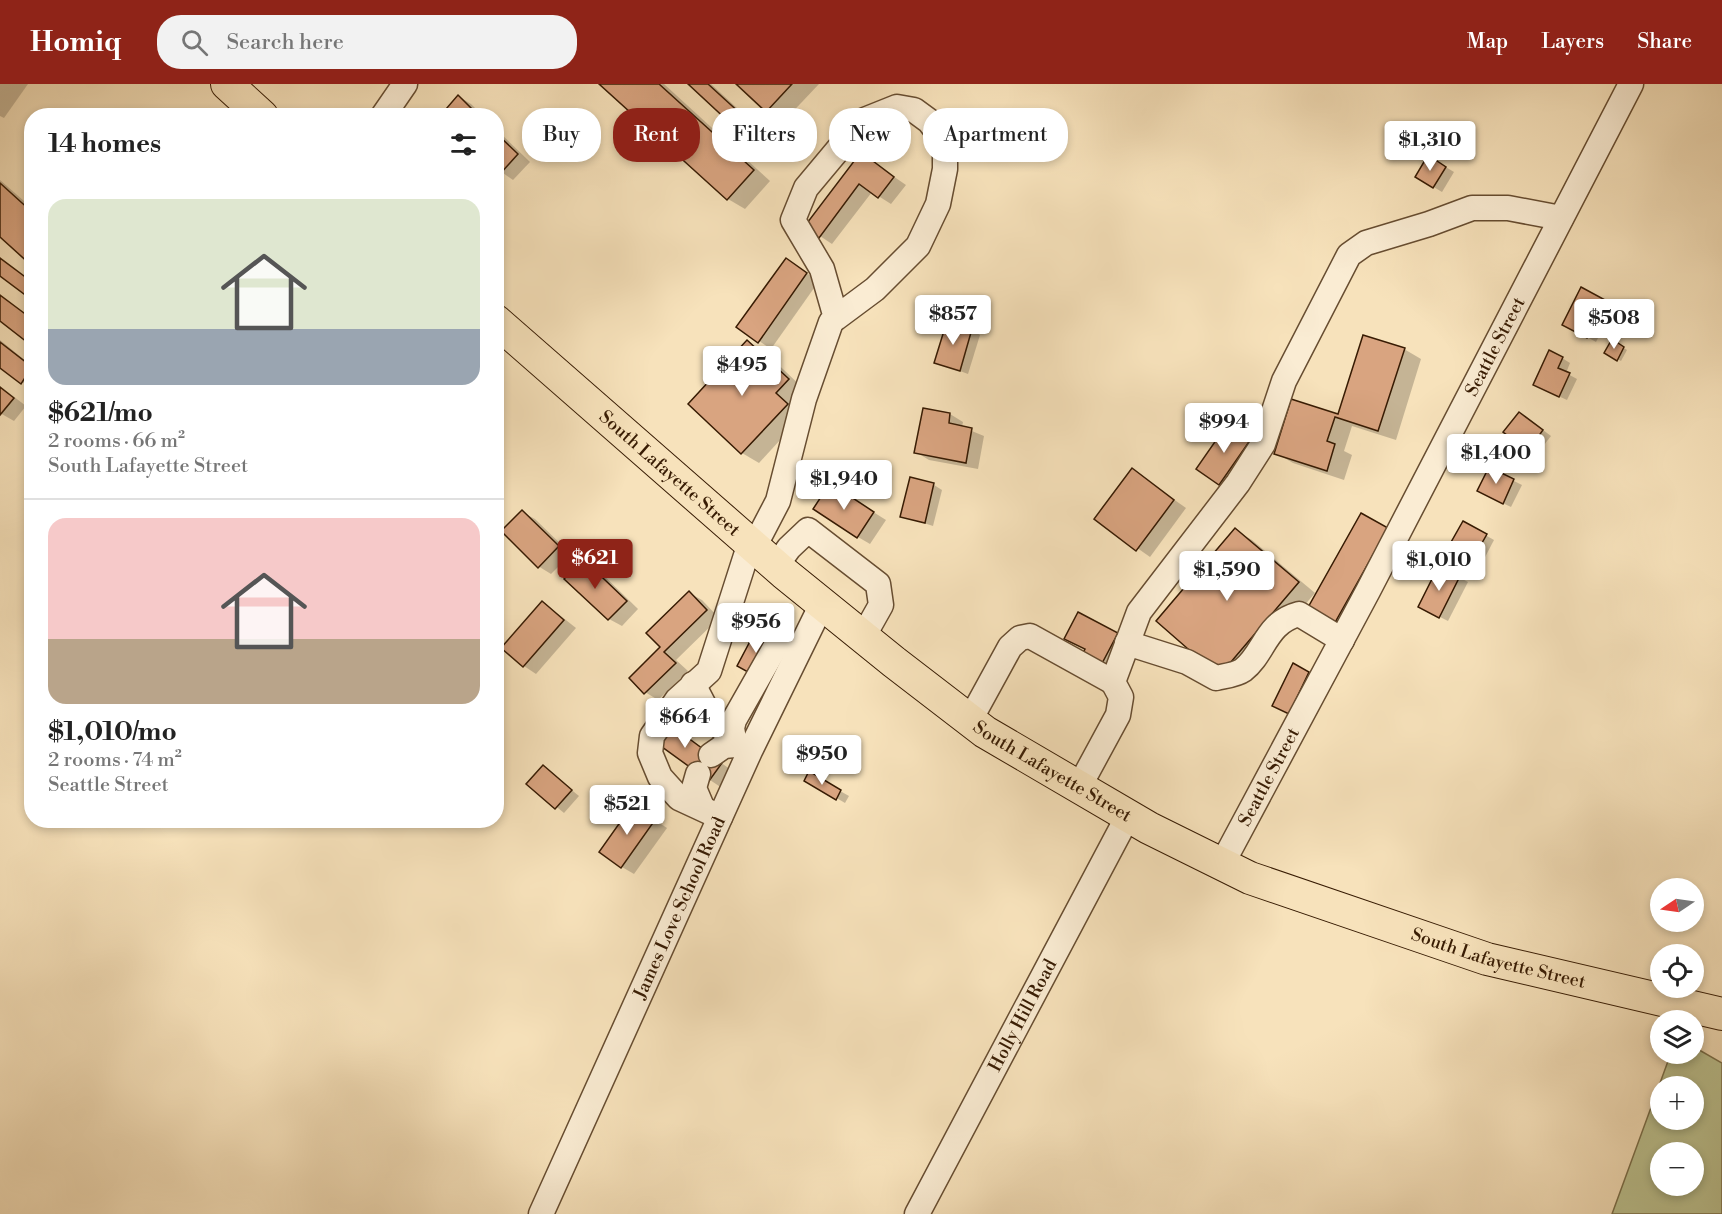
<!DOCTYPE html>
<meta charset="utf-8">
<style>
body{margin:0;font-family:"Libre Bodoni",serif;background:#f2f2f2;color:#222;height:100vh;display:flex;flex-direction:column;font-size:22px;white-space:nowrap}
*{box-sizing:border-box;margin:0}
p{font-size:20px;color:#767676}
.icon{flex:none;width:33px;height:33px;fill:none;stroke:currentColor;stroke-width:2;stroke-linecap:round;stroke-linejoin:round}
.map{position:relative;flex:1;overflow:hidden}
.side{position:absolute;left:24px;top:24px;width:480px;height:720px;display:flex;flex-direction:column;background:#fff;border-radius:24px;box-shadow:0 3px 9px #0003}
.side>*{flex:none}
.banner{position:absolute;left:522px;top:24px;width:570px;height:54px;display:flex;gap:12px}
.needle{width:39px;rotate:257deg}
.buttons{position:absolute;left:1650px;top:794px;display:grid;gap:12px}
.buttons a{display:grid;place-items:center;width:54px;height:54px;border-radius:50%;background:#fff;box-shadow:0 3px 9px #0003;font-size:30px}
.price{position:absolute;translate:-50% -51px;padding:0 14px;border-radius:6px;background:#fff;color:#222;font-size:20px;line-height:39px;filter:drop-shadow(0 2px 3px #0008)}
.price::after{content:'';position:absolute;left:50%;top:36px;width:18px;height:14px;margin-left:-9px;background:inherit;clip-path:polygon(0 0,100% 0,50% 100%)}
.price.current{background:#8f2418;color:#fff}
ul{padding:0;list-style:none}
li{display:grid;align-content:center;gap:12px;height:318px;padding:0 24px}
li+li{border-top:2px solid #e0e0e0}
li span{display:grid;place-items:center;height:186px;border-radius:18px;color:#555}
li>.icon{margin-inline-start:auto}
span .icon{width:108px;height:108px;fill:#fffc;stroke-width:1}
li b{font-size:26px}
h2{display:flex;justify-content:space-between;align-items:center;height:72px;padding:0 24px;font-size:26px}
.chip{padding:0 21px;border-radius:24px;background:#fff;box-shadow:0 3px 9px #0003;font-size:21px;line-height:54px}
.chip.current{background:#8f2418;color:#fff}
header{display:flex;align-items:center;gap:36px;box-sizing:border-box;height:84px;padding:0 30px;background:#8f2418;color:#fff}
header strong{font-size:28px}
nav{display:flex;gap:33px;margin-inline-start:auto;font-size:21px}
.search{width:420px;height:54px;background:#f2f2f2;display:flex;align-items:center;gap:15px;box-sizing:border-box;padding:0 21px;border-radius:24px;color:#767676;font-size:22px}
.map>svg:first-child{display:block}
.green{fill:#bcc391;stroke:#7a6f4a;stroke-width:1.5;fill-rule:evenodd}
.shadow{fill:#0003}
.building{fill:#d9a480;stroke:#371b03;stroke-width:1.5}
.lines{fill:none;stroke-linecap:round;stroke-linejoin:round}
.minor-casing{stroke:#674d31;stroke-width:27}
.major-casing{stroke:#371b03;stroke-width:34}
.minor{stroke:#faecd3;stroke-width:24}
.major{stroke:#f7e2bb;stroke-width:32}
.labels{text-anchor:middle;stroke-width:5;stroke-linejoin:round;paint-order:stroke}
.street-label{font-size:18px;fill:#371b03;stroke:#faecd3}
</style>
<header>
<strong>Homiq</strong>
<div class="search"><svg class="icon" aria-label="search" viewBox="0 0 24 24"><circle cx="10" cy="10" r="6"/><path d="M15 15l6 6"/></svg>Search here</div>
<nav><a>Map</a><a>Layers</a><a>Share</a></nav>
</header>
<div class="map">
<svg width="1722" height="1130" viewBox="0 0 1722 1130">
<rect width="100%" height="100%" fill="#f7e2bb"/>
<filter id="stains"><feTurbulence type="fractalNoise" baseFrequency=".00333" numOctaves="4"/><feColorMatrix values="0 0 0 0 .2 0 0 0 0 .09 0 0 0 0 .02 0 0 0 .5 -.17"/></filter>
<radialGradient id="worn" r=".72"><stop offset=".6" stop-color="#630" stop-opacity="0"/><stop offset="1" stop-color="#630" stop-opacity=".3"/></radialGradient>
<!-- green -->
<path class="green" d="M 1694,963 L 1722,979 L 1722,1130 L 1612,1130 L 1671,969 L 1694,969 ZM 1660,1002 L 1694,1002 L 1694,1035 L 1660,1035 ZM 1660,1068 L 1694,1068 L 1694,1101 L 1660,1101 Z"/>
<!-- shadow -->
<g class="shadow">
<path d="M 0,0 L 28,0 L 4,34 L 0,32 Z"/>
<path d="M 601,0 L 664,0 L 770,97 L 745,125 L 728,115 Z"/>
<path d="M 690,0 L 711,0 L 765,50 L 758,58 L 745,51 Z"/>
<path d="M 738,0 L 819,0 L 784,37 L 767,27 Z"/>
<path d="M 458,12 L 471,20 L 483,32 L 442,32 Z"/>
<path d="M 496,45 L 530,78 L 513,96 L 496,84 Z"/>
<path d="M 861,70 L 906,101 L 891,120 L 872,108 L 832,160 L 820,152 Z"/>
<path d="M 1429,73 L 1454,88 L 1442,108 L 1417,93 Z"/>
<path d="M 0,96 L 32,124 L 32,180 L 0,150 Z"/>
<path d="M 0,173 L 32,197 L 32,214 L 0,190 Z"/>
<path d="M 786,176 L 819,197 L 771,265 L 759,257 Z"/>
<path d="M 1582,205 L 1614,223 L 1596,258 L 1564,240 Z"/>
<path d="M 972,246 L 980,251 L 968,290 L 936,278 Z"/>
<path d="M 0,256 L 32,282 L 32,305 L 0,282 Z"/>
<path d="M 1613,257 L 1627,266 L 1621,277 L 1606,269 Z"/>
<path d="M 748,258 L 765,268 L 805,306 L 804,330 L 759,379 L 742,369 L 690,320 Z"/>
<path d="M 1404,265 L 1421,275 L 1396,356 L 1352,342 L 1344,367 L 1352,371 L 1344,396 L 1293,379 L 1276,369 L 1292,317 L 1339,332 Z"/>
<path d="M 1562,274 L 1570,279 L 1566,289 L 1577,295 L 1567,316 L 1543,305 Z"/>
<path d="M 0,302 L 26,322 L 14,337 L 0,329 Z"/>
<path d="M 950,330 L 963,338 L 962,343 L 984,352 L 978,385 L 929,376 L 916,368 Z"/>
<path d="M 1527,334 L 1551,352 L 1537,370 L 1506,348 Z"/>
<path d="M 1241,349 L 1263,364 L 1232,407 L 1220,399 Z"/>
<path d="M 1490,385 L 1522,401 L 1511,423 L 1488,412 Z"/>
<path d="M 1132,386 L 1186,424 L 1150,473 L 1096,435 Z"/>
<path d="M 934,401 L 942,406 L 933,442 L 902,432 Z"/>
<path d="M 843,409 L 886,436 L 870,460 L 858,453 Z"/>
<path d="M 522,428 L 535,435 L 571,470 L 551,490 L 538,482 Z"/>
<path d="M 1362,431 L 1400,453 L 1347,548 L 1308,526 Z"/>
<path d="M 1464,439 L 1494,456 L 1483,477 L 1452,460 Z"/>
<path d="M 1235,446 L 1252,456 L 1315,509 L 1237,600 L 1220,591 Z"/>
<path d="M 583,477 L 596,484 L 638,525 L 622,542 L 609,535 L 566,495 Z"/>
<path d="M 1440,483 L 1468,498 L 1448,537 L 1428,527 Z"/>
<path d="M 689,509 L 702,516 L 719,534 L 676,576 L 688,587 L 658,616 L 645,608 L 662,563 Z"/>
<path d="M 543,518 L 576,544 L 536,590 L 524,582 Z"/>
<path d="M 1117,550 L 1129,558 L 1112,591 L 1082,574 Z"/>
<path d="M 1309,589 L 1317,594 L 1297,633 L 1282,626 Z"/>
<path d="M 661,636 L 734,688 L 722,704 L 710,696 Z"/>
<path d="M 543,683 L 579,712 L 564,729 L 529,700 Z"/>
<path d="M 810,690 L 849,712 L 845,719 L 806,696 Z"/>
<path d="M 634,722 L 667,744 L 634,790 L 622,783 Z"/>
</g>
<!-- building -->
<g class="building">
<path d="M 599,0 L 659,0 L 754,86 L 727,116 Z"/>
<path d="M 688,0 L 708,0 L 754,42 L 744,52 Z"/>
<path d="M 736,0 L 792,0 L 766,28 Z"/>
<path d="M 458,11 L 479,32 L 440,32 Z"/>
<path d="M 496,49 L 518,70 L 500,90 L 496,87 Z"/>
<path d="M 861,68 L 894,93 L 878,114 L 859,100 L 819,154 L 804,143 Z"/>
<path d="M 1428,71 L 1446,83 L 1433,104 L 1415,93 Z"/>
<path d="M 0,99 L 32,128 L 32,182 L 0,153 Z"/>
<path d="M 0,174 L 32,198 L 32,216 L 0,192 Z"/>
<path d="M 786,174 L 807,189 L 758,259 L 736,243 Z"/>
<path d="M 1581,203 L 1607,217 L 1587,254 L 1562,241 Z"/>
<path d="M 0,211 L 32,235 L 32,262 L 0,237 Z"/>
<path d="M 947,237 L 972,245 L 960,287 L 934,279 Z"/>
<path d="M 1363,251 L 1405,264 L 1378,347 L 1335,333 L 1327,357 L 1335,360 L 1327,387 L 1274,370 L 1291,315 L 1338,330 Z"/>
<path d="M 1612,255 L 1624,263 L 1617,277 L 1604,269 Z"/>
<path d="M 747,256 L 789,295 L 776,309 L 788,320 L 741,370 L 688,320 Z"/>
<path d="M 0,258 L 32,283 L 21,300 L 0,284 Z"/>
<path d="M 1549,266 L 1563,273 L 1558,284 L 1570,289 L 1559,313 L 1533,301 Z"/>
<path d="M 0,303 L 14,314 L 0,331 Z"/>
<path d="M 923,324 L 950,329 L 949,339 L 972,344 L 966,379 L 914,369 Z"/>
<path d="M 1519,328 L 1543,346 L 1528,367 L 1503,348 Z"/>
<path d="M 1228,339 L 1251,355 L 1219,401 L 1196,385 Z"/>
<path d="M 1489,383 L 1514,395 L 1503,420 L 1477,407 Z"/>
<path d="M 1132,384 L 1174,416 L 1136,467 L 1094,435 Z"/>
<path d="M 910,393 L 934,399 L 925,439 L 900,433 Z"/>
<path d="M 830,399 L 874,428 L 857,454 L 813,425 Z"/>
<path d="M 522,426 L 559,462 L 538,484 L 501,447 Z"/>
<path d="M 1361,429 L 1388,444 L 1333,542 L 1306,527 Z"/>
<path d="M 1463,437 L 1487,450 L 1474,473 L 1450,460 Z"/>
<path d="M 1235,444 L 1299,498 L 1219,592 L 1156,537 Z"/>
<path d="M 583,475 L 627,517 L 608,536 L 564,495 Z"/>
<path d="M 1439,481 L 1460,492 L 1439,534 L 1418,523 Z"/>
<path d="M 689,507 L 707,526 L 664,568 L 676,579 L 644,610 L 629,594 L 660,563 L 646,549 Z"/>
<path d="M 542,517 L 564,536 L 523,583 L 501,564 Z"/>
<path d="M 1078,528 L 1118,549 L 1099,585 L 1080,575 L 1085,565 L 1064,555 Z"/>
<path d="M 756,546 L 776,557 L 757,593 L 737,582 Z"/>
<path d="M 1293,579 L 1309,588 L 1289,630 L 1272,622 Z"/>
<path d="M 661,634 L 722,679 L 709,697 L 647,652 Z"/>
<path d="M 543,681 L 572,706 L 555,725 L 526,700 Z"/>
<path d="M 809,687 L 841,706 L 836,716 L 804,697 Z"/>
<path d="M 633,720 L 655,736 L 621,784 L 599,768 Z"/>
</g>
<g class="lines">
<defs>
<g id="minor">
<path d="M 383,32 L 405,0"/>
<path d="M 754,463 L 778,417 L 804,315 L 831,238 L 836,234 L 875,205 L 918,162 L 938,120 L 945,85 L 945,58 L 929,37 L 914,26 L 897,23 L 862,37 L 806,104 L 793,136 L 822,185 L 836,234"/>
<path d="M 776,482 L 789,464 L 808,446 L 878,500 L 881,521 L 863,553"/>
<path d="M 1127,559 L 1187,578 L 1216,594 C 1224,592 1236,591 1243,586 C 1265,569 1265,539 1299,530 L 1342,556"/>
<path d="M 693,600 L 707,627 L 737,661"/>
<path d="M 970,636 L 1010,563 L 1020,554 L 1030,552 L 1113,598"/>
<path d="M 735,661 L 732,644 L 734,636 L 776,562 L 783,560 L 799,565"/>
<path d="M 711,671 L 724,662 L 735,661"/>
<path d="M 698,690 L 694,704 L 702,723"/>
<path d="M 1079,703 L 1118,631 L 1121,613 L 1113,598 L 1139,528 L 1238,399 L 1263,360 L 1284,297 L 1349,171 L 1366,159 L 1429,140 L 1472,124 L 1508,124 L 1561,134"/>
<path d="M 720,733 L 679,714 L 660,693 L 650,669 L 652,652 L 677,616 L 709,587 L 750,459"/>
<path id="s1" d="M 1222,780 L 1368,507 L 1631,0"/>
<path id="s2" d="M 541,1130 L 750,667 L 822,520"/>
<path id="s3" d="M 917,1130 L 1128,732"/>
</g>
<g id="major">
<path d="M 227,0 L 262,32"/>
<path id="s4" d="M 496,237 L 784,489 L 894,578 L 985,648 L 1149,744 L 1250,794 L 1487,875 L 1722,930"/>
</g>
</defs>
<!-- minor casing -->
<use href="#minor" class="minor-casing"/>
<!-- major casing -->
<use href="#major" class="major-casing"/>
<!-- minor -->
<use href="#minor" class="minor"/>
<!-- major -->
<use href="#major" class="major"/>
</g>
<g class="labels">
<!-- street labels -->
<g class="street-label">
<text dy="6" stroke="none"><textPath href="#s1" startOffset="585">Seattle Street</textPath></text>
<text dy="6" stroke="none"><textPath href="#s4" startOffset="231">South Lafayette Street</textPath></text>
<text dy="6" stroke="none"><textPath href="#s4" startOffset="717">South Lafayette Street</textPath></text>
<text dy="6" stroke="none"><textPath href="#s1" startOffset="99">Seattle Street</textPath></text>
<text dy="6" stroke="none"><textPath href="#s2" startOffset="336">James Love School Road</textPath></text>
<text dy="6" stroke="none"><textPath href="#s4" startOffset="1203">South Lafayette Street</textPath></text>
<text dy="6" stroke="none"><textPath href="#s3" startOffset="225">Holly Hill Road</textPath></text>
</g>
</g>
<rect width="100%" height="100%" filter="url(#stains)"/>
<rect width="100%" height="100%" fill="url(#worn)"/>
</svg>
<div class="buttons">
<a><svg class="needle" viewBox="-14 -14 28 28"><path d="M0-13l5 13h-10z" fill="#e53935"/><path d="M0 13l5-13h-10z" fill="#767676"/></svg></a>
<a><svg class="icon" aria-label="locate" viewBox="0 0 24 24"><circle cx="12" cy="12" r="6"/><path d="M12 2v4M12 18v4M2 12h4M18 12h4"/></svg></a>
<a><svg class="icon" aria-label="layers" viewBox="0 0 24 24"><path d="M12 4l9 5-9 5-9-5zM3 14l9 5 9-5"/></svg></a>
<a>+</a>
<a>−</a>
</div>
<b class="price" style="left:1430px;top:88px">$1,310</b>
<b class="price" style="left:953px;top:262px">$857</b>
<b class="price" style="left:1614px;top:266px">$508</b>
<b class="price" style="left:742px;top:313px">$495</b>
<b class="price" style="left:1224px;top:370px">$994</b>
<b class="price" style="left:1496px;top:401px">$1,400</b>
<b class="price" style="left:844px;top:427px">$1,940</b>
<b class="price current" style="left:595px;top:506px">$621</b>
<b class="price" style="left:1439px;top:508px">$1,010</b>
<b class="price" style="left:1227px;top:518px">$1,590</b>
<b class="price" style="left:756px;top:570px">$956</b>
<b class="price" style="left:685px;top:665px">$664</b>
<b class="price" style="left:822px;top:702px">$950</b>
<b class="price" style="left:627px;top:752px">$521</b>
<div class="banner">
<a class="chip">Buy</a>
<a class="chip current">Rent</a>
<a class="chip">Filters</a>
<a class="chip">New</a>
<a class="chip">Apartment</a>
</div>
<section class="side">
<h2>14 homes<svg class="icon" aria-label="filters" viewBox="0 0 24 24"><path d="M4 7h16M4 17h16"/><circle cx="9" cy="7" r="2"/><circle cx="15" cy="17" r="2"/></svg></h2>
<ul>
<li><span style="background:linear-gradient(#dfe7d0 70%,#9aa5b1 0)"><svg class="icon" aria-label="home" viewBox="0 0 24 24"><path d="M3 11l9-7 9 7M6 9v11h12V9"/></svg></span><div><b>$621/mo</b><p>2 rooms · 66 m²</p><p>South Lafayette Street</p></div></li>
<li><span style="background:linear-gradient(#f6c9c9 65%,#b9a48a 0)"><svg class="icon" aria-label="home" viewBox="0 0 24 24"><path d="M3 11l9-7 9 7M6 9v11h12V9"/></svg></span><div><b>$1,010/mo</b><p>2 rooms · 74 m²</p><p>Seattle Street</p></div></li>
</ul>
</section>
</div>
